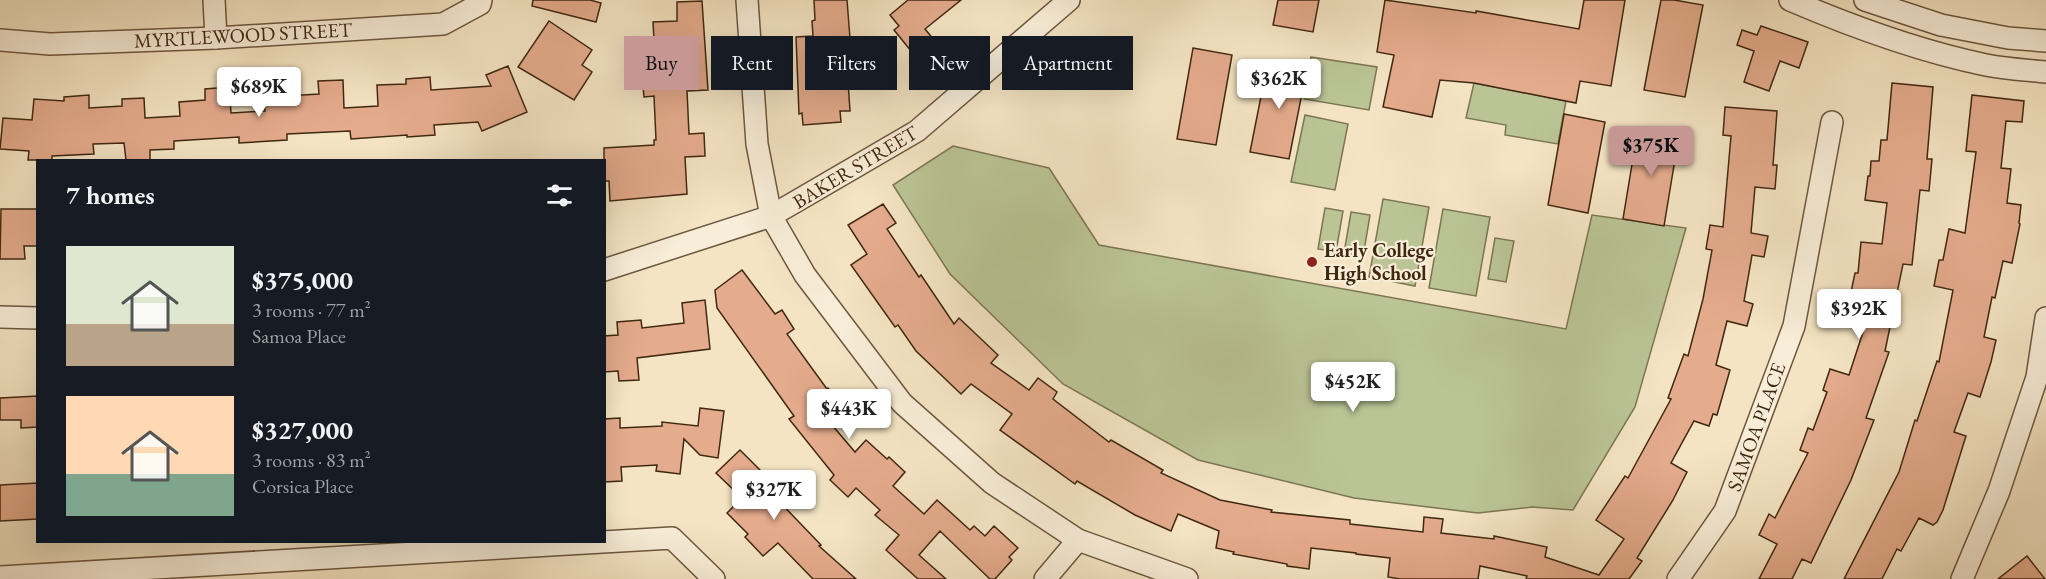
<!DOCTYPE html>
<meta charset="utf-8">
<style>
body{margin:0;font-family:"EB Garamond",serif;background:#242831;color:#f1f3f6;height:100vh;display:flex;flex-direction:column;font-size:22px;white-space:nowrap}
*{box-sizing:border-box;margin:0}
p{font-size:20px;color:#9ea1a6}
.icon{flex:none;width:33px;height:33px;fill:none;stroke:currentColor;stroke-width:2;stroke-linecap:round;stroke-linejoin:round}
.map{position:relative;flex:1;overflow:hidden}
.details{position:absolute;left:36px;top:159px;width:570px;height:384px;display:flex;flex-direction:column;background:#171b24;border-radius:0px;box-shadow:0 6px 24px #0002}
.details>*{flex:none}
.top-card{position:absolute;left:624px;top:36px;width:570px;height:54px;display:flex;gap:12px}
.price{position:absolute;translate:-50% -51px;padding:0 14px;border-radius:6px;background:#fff;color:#222;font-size:20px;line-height:39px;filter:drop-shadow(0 2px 3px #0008)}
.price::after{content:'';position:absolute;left:50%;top:36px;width:18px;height:14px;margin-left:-9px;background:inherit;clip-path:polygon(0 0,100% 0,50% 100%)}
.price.selected{background:#c59692;color:#111}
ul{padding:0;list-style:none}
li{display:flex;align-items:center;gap:18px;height:150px;padding:0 30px}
li span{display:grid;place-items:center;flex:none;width:168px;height:120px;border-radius:0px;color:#555}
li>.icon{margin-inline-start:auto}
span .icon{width:72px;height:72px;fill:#fffc;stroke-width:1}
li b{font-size:26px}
h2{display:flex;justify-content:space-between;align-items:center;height:72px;padding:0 30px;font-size:26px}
.pill{padding:0 21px;border-radius:0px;background:#171b24;box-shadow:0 6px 24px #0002;font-size:21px;line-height:54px}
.pill.selected{background:#c59692;color:#111}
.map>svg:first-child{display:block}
.green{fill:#bac495;stroke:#7d7653;stroke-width:1.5}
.building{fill:#e4ab8c;stroke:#402811;stroke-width:1.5}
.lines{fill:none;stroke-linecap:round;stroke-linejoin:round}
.minor-casing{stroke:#6d573e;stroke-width:24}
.minor{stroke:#f8edd8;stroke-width:21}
.poi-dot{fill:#8f2418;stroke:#f8edd8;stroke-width:2}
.labels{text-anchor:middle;stroke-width:4.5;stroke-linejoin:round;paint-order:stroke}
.street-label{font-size:20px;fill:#402811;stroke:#f8edd8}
.poi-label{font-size:20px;font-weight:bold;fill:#402811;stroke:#f8edd8;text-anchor:start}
</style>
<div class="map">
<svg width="2046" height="579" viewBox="0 0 2046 579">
<rect width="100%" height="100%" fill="#f4e4c3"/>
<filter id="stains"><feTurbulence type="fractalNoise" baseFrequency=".00333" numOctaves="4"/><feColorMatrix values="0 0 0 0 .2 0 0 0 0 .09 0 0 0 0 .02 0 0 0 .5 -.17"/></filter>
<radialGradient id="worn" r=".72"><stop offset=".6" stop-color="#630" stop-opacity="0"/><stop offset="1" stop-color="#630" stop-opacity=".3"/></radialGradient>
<!-- green -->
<g class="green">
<path d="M 1311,57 L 1377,67 L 1369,110 L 1304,99 Z"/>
<path d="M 1474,83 L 1566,101 L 1558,144 L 1505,135 L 1506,125 L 1466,118 Z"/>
<path d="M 1305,115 L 1348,124 L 1335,190 L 1291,182 Z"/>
<path d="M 953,146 L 1049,168 L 1099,245 L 1566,329 L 1592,215 L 1686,228 L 1635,407 L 1573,510 L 1532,507 L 1478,513 L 1354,498 L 1198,460 L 1063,384 L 950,274 L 893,185 Z"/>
<path d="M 1383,199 L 1429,207 L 1415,286 L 1369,277 Z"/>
<path d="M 1325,208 L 1343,211 L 1336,252 L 1318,249 Z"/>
<path d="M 1443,209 L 1490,217 L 1476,296 L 1429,288 Z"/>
<path d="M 1351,212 L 1370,215 L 1363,257 L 1344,253 Z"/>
<path d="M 1495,238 L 1514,241 L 1506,282 L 1488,279 Z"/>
</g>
<!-- building -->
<g class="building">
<path d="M 533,0 L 590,0 L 601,3 L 596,22 L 532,6 Z"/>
<path d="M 814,0 L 847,0 L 851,51 L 846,51 L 850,111 L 840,111 L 841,122 L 803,125 L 802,113 L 799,114 L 796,37 L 813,36 L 812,21 L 815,20 Z"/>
<path d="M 908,0 L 961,0 L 925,29 L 939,46 L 920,62 L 894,30 L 899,26 L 890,15 Z"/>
<path d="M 1278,0 L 1319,0 L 1313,32 L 1273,25 Z"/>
<path d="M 1385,0 L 1476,13 L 1476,11 L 1579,29 L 1584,0 L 1625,0 L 1611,86 L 1580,81 L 1576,103 L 1474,83 L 1440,80 L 1432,117 L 1383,107 L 1394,55 L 1377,52 Z"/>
<path d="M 1661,0 L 1674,0 L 1703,5 L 1685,97 L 1644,90 Z"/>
<path d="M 702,1 L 708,90 L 687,91 L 689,134 L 704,133 L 705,156 L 685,157 L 687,194 L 610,201 L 609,181 L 604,181 L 604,148 L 654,145 L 654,140 L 656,140 L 654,96 L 644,97 L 642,76 L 656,75 L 653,22 L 677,21 L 677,2 Z"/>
<path d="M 549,21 L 592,50 L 582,65 L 592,72 L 574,100 L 518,67 Z"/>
<path d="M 1761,26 L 1808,42 L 1799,68 L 1780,61 L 1769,91 L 1744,82 L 1754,51 L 1737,45 L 1742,30 L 1757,35 Z"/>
<path d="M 1193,48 L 1232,55 L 1216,145 L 1177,139 Z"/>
<path d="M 1268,61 L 1307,68 L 1289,159 L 1250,152 Z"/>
<path d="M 508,66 L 527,112 L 482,131 L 478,122 L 434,125 L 435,135 L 407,137 L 407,135 L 351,139 L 350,131 L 287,134 L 287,140 L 239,143 L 239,137 L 174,141 L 174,149 L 150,150 L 150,160 L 126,160 L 124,143 L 93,144 L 94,154 L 52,156 L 52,160 L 28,160 L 29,151 L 0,149 L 3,118 L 32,120 L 34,99 L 64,101 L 64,97 L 89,95 L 89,108 L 122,106 L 122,99 L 144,98 L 145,118 L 180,116 L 179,102 L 205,100 L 205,89 L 229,87 L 231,113 L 265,111 L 264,91 L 286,90 L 286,96 L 319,94 L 318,81 L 343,80 L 344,108 L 378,106 L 377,85 L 406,84 L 406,79 L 430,77 L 431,90 L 491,86 L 486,75 Z"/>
<path d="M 1892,83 L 1933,87 L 1927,159 L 1932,159 L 1929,191 L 1920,190 L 1912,265 L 1903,264 L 1885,351 L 1889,352 L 1866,418 L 1874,420 L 1851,480 L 1811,563 L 1802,559 L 1792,579 L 1759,579 L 1777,544 L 1759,535 L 1769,514 L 1775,518 L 1808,453 L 1800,450 L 1808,428 L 1813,430 L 1827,392 L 1823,390 L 1830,369 L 1849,375 L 1865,326 L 1848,322 L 1854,292 L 1851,292 L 1855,273 L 1858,273 L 1861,242 L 1882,244 L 1887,203 L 1865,200 L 1868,176 L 1870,176 L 1871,161 L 1879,161 L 1881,140 L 1887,140 Z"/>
<path d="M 1972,95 L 2024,101 L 2022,122 L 2006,121 L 2001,168 L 2011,169 L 2007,203 L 2021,205 L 2019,223 L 2020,224 L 2012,263 L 2003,261 L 1995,298 L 1992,297 L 1984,337 L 1996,340 L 1991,362 L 1980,397 L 1968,393 L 1954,432 L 1966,436 L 1943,510 L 1937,522 L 1933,525 L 1919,518 L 1901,551 L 1897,549 L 1882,579 L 1844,579 L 1899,472 L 1915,420 L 1917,421 L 1937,361 L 1939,362 L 1953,290 L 1934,286 L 1939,260 L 1943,260 L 1949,229 L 1965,233 L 1976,152 L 1966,151 Z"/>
<path d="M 1725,107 L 1777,111 L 1773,165 L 1777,165 L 1775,189 L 1755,187 L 1751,233 L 1768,236 L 1764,257 L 1752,255 L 1744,301 L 1753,304 L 1747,326 L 1727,321 L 1716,365 L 1730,370 L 1717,415 L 1713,414 L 1709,426 L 1694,421 L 1671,463 L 1687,472 L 1673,500 L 1637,558 L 1642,561 L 1629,579 L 1526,579 L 1527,576 L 1480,566 L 1478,579 L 1400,579 L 1388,577 L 1390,558 L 1356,554 L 1356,553 L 1311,548 L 1309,569 L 1287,566 L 1287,564 L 1233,554 L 1234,552 L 1216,548 L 1219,531 L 1178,514 L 1171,531 L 1135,515 L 1077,481 L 1075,484 L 1000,430 L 1012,414 L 971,384 L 961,394 L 916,351 L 898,325 L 895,327 L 851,265 L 867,254 L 848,225 L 883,204 L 896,223 L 887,229 L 919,277 L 921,275 L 954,324 L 959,318 L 998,355 L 991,363 L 1029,390 L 1038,378 L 1057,392 L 1053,399 L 1109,442 L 1111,440 L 1163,470 L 1161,473 L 1220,500 L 1272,510 L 1271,512 L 1350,520 L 1350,524 L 1423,532 L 1424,517 L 1443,519 L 1441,533 L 1494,539 L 1494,536 L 1547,547 L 1545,557 L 1599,575 L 1624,539 L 1596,520 L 1625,476 L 1628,478 L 1671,399 L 1668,398 L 1684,354 L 1688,356 L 1703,299 L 1712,250 L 1706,249 L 1710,225 L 1723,227 L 1731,136 L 1723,135 Z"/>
<path d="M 1564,114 L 1605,122 L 1588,213 L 1548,205 Z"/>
<path d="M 1638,128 L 1679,135 L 1664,226 L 1623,219 Z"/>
<path d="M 1,209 L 38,209 L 38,246 L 24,246 L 25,259 L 0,259 Z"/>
<path d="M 742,270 L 775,314 L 782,310 L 794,329 L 787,334 L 827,389 L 828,388 L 843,406 L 827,419 L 855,452 L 866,440 L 887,459 L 889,457 L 905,472 L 893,486 L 924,514 L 937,500 L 970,530 L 974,526 L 985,536 L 994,526 L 1018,548 L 1009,557 L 1012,560 L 995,579 L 990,579 L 940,531 L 919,555 L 946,579 L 918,579 L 886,550 L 899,535 L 875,515 L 880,510 L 856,488 L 848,497 L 830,480 L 834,475 L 789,419 L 794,416 L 717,308 L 715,290 Z"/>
<path d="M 705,300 L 710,349 L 637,358 L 639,380 L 619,381 L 618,371 L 604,372 L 604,336 L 618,335 L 617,322 L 641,320 L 642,328 L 684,323 L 682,303 Z"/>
<path d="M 38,396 L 38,427 L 21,428 L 21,420 L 0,420 L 0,398 Z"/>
<path d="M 700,408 L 724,411 L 718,458 L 700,455 L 684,439 L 680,474 L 656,471 L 657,465 L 621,467 L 622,481 L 604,482 L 604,419 L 620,418 L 620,428 L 662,426 L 662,422 L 698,426 Z"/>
<path d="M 740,450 L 778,488 L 772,494 L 821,545 L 819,546 L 856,579 L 813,579 L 778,543 L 763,556 L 745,537 L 748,534 L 727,513 L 742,498 L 716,473 Z"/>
<path d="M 38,483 L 38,519 L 0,521 L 0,485 Z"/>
<path d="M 2027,556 L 2045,579 L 1998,579 Z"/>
</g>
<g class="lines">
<defs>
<g id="minor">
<path d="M 214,0 L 216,38"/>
<path d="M 747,0 L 757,144 L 771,216 L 805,275 L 902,403 L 992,483 L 1078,540 L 1187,579"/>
<path d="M 1790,0 C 1853,27 1919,51 1986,65 C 2006,69 2026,70 2046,72"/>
<path d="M 1865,0 L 1941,25 L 2008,38 L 2046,41"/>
<path d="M 0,40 L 50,44 L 216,38 L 443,24 L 480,4 L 481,0"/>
<path d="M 604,270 L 771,216 L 917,131 L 1069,0"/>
<path d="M 0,317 L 38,318"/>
<path d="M 0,577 L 672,538 L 714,579"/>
<path d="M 1045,579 L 1078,540"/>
<path d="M 1678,579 L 1725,511 L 1794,326 L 1832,122"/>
<path d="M 1962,579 L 1999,491 L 2037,377 L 2046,318"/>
</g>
</defs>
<!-- minor casing -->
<use href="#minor" class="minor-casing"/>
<!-- minor -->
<use href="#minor" class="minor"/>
</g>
<!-- markers -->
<circle class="poi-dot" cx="1312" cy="262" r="6"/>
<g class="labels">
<!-- street labels -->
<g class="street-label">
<text transform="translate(243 35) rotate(-3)" y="7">MYRTLEWOOD STREET</text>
<text transform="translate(855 167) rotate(-31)" y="7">BAKER STREET</text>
<text transform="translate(1756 427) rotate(-70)" y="7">SAMOA PLACE</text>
</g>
<!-- poi labels -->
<g class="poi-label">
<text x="1324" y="257">Early College<tspan x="1324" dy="23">High School</tspan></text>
</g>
</g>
<rect width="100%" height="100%" filter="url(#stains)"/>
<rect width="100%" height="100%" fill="url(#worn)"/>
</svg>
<b class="price" style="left:1279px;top:110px">$362K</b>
<b class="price" style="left:259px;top:118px">$689K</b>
<b class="price selected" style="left:1651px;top:177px">$375K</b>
<b class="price" style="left:1859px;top:340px">$392K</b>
<b class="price" style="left:1353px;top:413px">$452K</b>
<b class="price" style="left:849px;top:440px">$443K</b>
<b class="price" style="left:774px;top:521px">$327K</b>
<div class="top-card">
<a class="pill selected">Buy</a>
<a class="pill">Rent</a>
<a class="pill">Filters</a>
<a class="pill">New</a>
<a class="pill">Apartment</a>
</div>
<section class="details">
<h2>7 homes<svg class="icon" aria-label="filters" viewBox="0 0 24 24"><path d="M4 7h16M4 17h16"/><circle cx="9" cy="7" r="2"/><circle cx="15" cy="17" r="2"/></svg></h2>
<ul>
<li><span style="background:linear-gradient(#dfe7d0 65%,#b9a48a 0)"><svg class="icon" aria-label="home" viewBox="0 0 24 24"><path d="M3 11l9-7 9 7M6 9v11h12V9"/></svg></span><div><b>$375,000</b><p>3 rooms · 77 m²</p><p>Samoa Place</p></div></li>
<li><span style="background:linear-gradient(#ffd9b3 65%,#7fa58c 0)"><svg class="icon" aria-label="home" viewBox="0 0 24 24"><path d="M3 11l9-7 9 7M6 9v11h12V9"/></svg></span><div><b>$327,000</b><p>3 rooms · 83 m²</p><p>Corsica Place</p></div></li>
</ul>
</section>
</div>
